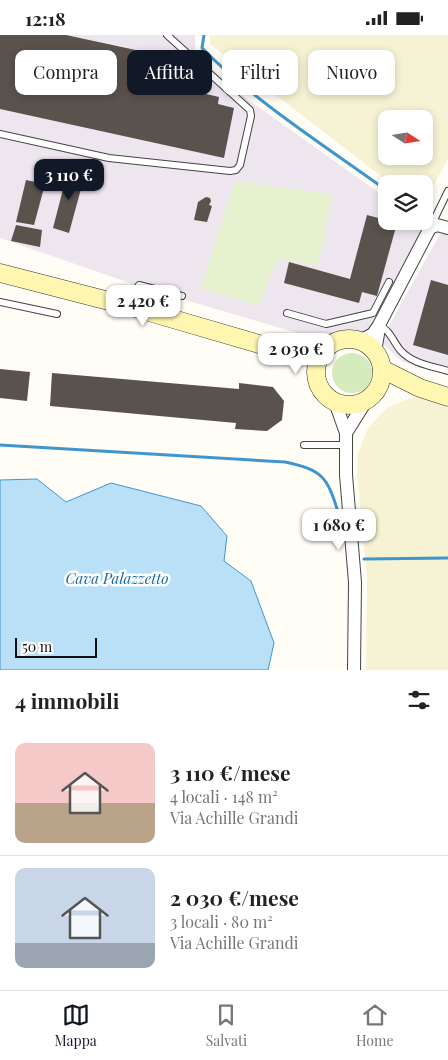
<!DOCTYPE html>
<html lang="it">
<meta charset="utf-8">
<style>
body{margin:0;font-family:"Playfair Display",serif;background:#f6f6f6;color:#222;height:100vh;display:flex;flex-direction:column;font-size:19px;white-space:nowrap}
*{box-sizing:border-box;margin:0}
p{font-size:16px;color:#767676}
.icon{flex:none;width:28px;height:28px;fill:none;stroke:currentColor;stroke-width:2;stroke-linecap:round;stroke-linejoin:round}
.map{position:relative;height:635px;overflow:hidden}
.drawer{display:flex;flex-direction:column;background:#fff;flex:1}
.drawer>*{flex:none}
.guide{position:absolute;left:15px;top:15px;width:419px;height:45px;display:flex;gap:10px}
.needle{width:32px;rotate:102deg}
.fabs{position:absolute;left:378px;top:75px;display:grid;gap:10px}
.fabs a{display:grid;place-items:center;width:55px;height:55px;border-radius:10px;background:#fff;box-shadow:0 2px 8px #0003;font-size:25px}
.scale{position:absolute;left:15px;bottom:12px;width:82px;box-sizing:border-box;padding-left:5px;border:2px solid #111;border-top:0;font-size:14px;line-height:18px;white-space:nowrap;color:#111;-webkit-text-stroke:4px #fff;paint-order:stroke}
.price{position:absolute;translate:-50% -42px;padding:0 11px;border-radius:10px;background:#fff;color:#222;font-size:16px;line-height:32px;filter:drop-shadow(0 1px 2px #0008)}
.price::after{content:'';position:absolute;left:50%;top:30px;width:15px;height:11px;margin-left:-8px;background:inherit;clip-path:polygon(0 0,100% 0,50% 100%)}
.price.on{background:#111827;color:#fff}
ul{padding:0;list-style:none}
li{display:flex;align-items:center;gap:15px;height:125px;padding:0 15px}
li+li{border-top:1px solid #e0e0e0}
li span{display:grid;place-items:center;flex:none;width:140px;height:100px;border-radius:10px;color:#555}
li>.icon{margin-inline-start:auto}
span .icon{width:60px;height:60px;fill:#fffc;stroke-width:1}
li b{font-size:21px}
h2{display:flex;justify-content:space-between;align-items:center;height:60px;padding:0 15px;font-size:21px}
.tag{padding:0 18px;border-radius:10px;background:#fff;box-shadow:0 2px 8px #0003;font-size:18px;line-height:45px}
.tag.on{background:#111827;color:#fff}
.status{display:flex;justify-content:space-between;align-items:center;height:35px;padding:0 25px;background:#fff;direction:ltr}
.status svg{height:14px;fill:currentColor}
.tab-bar{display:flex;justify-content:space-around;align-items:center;height:70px;border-top:1px solid #e0e0e0;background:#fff;font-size:14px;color:#767676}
.tab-bar a{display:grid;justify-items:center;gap:2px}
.tab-bar .on{color:#111827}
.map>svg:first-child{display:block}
.industrial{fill:#eee6ef}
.farmland{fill:#f6f3d4;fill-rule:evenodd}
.green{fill:#d5ebbd}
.pitch{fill:#e6f2cf}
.water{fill:#b9e0f7;stroke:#3f96cf}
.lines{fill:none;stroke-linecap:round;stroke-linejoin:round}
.stream{stroke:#3f96cf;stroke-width:3}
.building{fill:#5a524d}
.service-casing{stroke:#444;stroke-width:8}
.minor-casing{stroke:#444;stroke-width:14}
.secondary-casing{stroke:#333;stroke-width:19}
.service{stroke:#fff;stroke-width:6}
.minor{stroke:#fff;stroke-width:12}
.secondary{stroke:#fff6b0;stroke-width:18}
.labels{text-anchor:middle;stroke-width:5;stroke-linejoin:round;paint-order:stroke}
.water-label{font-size:15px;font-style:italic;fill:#1768a6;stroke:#fff}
</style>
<div class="status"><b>12:18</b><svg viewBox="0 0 49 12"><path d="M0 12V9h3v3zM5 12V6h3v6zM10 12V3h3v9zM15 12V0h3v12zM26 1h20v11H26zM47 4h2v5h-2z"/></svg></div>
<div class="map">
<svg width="448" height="635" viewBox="0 0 448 635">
<rect width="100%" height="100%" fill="#fffdf5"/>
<!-- industrial -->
<g class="industrial">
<path d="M 0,0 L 195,0 L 195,19 L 239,58 L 386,163 L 386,186 L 419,186 L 421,188 L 423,194 L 373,293 L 361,299 L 339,298 L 325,306 L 144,253 L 0,203 Z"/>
<path d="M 448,197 L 448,339 L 403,327 L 383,309 L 386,296 L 440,199 Z"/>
</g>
<!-- farmland -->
<g class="farmland">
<path d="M 210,0 L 448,0 L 448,123 L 424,169 L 424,149 L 391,149 L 210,9 ZM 386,84 L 424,84 L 424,121 L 386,121 Z"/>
<path d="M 413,362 L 423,363 L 448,370 L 448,635 L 366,635 L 367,543 L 357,436 L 358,419 L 367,395 L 379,381 L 389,372 Z"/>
</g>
<!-- green -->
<circle class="green" cx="352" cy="338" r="20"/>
<!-- pitch -->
<path class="pitch" d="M 235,146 L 332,159 L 319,230 L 278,224 L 258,271 L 200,253 Z"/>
<!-- water -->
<path class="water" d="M 37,444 L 66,467 L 111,448 L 201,471 L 227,501 L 224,526 L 251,546 L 274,608 L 268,635 L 0,635 L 0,445 Z"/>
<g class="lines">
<!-- stream -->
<g class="stream">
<path d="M 204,0 L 202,13 C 254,66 325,111 386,155"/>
<path d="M 0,410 L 285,427 C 322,435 327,441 338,477"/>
<path d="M 364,524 L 448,523"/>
</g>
</g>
<!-- building -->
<g class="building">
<path d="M 0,0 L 66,0 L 182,25 L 176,52 L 219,62 L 218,69 L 234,73 L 224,123 L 0,74 Z"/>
<path d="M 68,135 L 85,139 L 69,198 L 53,193 Z"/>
<path d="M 26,145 L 45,149 L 34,190 L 16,187 Z"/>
<path d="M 206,162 L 210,163 L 211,166 L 209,170 L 212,171 L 207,187 L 194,185 L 198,167 Z"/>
<path d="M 367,180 L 386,185 L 386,186 L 397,188 L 377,261 L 362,257 L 359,268 L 284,248 L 289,227 L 350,244 Z"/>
<path d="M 16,190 L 42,195 L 40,212 L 11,206 Z"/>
<path d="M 431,245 L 448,250 L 448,320 L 413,310 Z"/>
<path d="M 0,334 L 30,337 L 27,366 L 0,363 Z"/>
<path d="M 52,338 L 239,354 L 239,348 L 273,352 L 284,366 L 282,385 L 267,396 L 235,394 L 236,388 L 50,371 Z"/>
</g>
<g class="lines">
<defs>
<g id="service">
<path d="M 0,99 L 109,123 L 230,136 L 236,135 L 240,130 L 251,81 L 250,75 L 167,0"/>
<path d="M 430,193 L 448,156"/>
<path d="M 0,267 L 57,279"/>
<path d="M 127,268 L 139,250 L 182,261"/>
<path d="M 287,278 L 326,289 L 373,278 L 389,247"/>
<path d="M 379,290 C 391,296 393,307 401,316 C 413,329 432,331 448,336"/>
<path d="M 304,410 L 345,410"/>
</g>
<g id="minor">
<path d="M 360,306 L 373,299 L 379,290 L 430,193 L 437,190 L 448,193"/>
<path d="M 375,317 L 379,293"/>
<path d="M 335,367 L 346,398 L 346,440 L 355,547 L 354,635"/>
<path d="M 346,398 L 366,366"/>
</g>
<g id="secondary">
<path d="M 0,238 L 132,272 L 293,319 L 311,320 L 322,319"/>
<circle cx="349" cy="337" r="33"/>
<path d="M 382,334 L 420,353 L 448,362"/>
</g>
</defs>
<!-- service casing -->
<use href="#service" class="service-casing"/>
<!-- minor casing -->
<use href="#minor" class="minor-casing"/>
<!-- secondary casing -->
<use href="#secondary" class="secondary-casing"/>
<!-- service -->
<use href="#service" class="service"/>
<!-- minor -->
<use href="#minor" class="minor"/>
<!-- secondary -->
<use href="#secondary" class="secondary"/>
</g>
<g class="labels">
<!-- water labels -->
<g class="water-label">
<text x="117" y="549">Cava Palazzetto</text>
</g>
</g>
</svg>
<div class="fabs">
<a><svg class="needle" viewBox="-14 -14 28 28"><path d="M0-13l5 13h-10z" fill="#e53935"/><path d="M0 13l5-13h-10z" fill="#767676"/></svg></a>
<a><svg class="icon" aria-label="layers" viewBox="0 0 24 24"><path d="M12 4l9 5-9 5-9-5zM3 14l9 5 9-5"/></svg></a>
</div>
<div class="scale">50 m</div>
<b class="price on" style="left:69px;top:166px">3 110 €</b>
<b class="price" style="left:143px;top:292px">2 420 €</b>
<b class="price" style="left:296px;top:340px">2 030 €</b>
<b class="price" style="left:339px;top:516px">1 680 €</b>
<div class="guide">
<a class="tag">Compra</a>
<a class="tag on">Affitta</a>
<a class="tag">Filtri</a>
<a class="tag">Nuovo</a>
</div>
</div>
<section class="drawer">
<h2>4 immobili<svg class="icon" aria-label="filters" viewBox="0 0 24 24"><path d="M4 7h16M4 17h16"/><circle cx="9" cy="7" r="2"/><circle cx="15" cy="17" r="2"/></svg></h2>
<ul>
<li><span style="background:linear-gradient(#f6c9c9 60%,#b9a48a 0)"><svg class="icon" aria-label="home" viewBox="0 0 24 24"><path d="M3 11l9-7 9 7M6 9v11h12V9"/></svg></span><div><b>3 110 €/mese</b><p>4 locali · 148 m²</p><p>Via Achille Grandi</p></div></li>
<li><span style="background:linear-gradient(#c9d6e8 75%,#9aa5b1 0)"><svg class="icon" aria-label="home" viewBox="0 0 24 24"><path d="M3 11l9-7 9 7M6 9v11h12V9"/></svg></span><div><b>2 030 €/mese</b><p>3 locali · 80 m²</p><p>Via Achille Grandi</p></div></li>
</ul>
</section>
<nav class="tab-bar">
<a class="on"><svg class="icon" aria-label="map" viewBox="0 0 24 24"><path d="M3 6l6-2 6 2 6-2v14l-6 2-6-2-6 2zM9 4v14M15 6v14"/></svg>Mappa</a>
<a><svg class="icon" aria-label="saved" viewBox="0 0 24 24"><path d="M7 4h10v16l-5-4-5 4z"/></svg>Salvati</a>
<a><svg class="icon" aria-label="home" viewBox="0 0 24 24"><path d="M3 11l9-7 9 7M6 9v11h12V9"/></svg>Home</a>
</nav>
